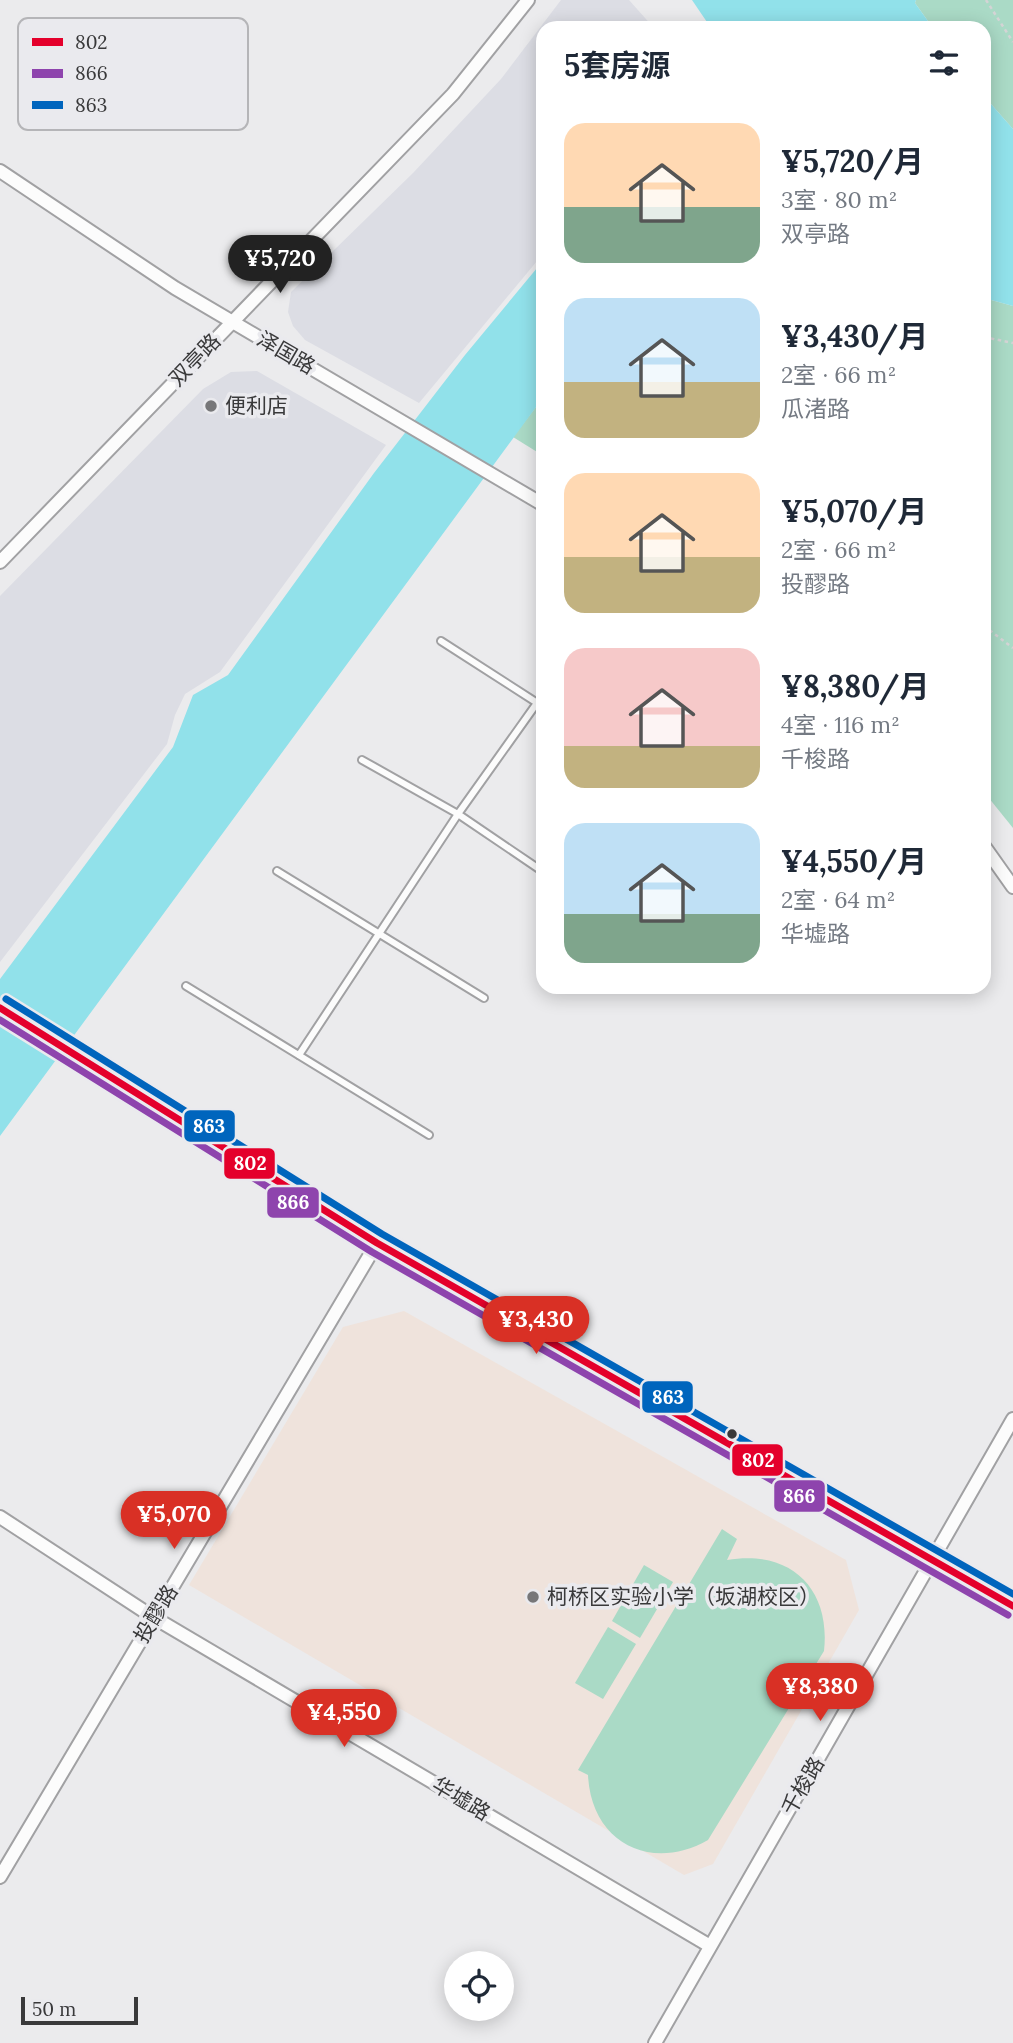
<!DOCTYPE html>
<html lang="zh">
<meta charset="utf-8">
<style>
body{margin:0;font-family:Lora,"Noto Sans SC",serif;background:#f6f6f7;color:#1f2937;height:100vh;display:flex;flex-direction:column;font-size:26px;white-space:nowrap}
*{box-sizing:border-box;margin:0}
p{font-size:23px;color:#747a83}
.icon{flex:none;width:38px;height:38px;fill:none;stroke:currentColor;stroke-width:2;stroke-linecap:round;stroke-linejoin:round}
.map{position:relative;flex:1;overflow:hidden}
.panel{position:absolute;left:536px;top:21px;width:455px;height:973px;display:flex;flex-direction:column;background:#fff;border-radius:21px;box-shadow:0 4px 18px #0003}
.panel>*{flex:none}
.fabs{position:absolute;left:444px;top:1951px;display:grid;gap:14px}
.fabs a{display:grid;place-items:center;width:70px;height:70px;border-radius:50%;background:#fff;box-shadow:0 4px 18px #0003;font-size:35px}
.scale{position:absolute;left:21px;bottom:18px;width:117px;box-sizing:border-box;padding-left:7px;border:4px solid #39393a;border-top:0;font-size:19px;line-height:24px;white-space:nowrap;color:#39393a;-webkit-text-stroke:5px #eaeaee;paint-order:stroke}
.price{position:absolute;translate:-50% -60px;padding:0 16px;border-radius:24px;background:#d93025;color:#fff;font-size:23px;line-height:46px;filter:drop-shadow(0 2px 4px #0008)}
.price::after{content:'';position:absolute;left:50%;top:42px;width:21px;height:16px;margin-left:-10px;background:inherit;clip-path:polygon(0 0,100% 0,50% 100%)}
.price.active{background:#222;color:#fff}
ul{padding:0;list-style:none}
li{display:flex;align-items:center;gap:21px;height:175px;padding:0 28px}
li span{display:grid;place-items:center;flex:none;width:196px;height:140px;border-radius:21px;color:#555}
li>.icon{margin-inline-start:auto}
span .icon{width:84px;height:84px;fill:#fffc;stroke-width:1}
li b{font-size:30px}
h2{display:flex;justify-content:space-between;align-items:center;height:84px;padding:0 28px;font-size:30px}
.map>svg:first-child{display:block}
.built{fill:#dcdde4}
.education{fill:#efe3dc}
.green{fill:#aadac6}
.water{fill:#91e1ea}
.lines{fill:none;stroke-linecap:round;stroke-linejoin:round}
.lane-casing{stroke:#a1a1a3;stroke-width:10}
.street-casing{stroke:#a1a1a3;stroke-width:16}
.secondary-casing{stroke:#a1a1a3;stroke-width:21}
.path{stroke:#d4d4d5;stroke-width:2.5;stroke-dasharray:3.5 3.5;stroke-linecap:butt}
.lane{stroke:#fcfcfc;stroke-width:6}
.street{stroke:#fcfcfc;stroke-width:12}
.secondary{stroke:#f4f1ed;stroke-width:18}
.bus-1-casing{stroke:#eaeaee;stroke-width:12}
.bus-2-casing{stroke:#eaeaee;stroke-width:12}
.bus-3-casing{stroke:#eaeaee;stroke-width:12}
.bus-1{stroke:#e4002b;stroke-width:7}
.bus-2{stroke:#8e44ad;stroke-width:7}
.bus-3{stroke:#0065bd;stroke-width:7}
.poi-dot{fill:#777779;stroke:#eaeaee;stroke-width:2.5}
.bus-dot{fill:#39393a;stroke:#eaeaee;stroke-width:2.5}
.labels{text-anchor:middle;stroke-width:7;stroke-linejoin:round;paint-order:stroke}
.street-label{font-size:21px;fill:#39393a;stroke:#eaeaee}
.poi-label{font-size:21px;fill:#39393a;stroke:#eaeaee;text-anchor:start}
.key{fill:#eaeaee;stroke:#b5b5b8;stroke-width:2}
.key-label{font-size:19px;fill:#39393a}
.line-badge{stroke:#eaeaee;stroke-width:2.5}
.badge-label{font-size:19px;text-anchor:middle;font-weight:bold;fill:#fff}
</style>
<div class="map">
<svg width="1013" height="2043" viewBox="0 0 1013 2043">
<rect width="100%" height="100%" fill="#ebebed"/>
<!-- built -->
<g class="built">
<path d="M 561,0 L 629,0 L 654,28 L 542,28 L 542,255 L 419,403 L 305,340 L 293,326 L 288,312 L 291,292 L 413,173 L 501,79 Z"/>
<path d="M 257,371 L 386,445 L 220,672 L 185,694 L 175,715 L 167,744 L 0,962 L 0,596 L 203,389 L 231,372 Z"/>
</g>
<!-- education -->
<path class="education" d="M 404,1311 L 846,1560 L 859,1610 L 713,1864 L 684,1875 L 189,1585 L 343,1327 Z"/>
<!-- green -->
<g class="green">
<path d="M 916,0 L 1013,0 L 1013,129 L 984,96 L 984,28 L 933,28 L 915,3 Z"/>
<path d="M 984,298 L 1013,306 L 1013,828 L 984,792 Z"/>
<path d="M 542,399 L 542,455 L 513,437 Z"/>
<path d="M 722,1529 L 737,1539 L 727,1560 C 790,1549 831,1588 824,1651 L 708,1840 C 650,1873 591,1842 588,1775 L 578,1770 Z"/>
<path d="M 644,1565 L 673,1582 L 640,1638 L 612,1621 Z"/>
<path d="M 608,1627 L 636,1644 L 603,1699 L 575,1683 Z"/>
</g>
<!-- water -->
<g class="water">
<path d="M 692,0 L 916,0 L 915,3 L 933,28 L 711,28 Z"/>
<path d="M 984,96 L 1013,129 L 1013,306 L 984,298 Z"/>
<path d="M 542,262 L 542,399 L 0,1136 L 0,979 L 173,747 L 193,695 L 228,675 L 374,473 L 465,355 Z"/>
</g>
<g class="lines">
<defs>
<g id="lane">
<path d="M 441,641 L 542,706"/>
<path d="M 362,760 L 458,814 L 542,871"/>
<path d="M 277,871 L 484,998"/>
<path d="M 186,986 L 429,1135"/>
<path d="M 299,1055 L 458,814 L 542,696"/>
</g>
<g id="street">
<path d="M 0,171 L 175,288 L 542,504"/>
<path d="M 0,562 L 453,94 L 528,0"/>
<path d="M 984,846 L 1013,887"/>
<path d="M 0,1517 L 153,1617 L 710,1946"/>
<path d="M 0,1877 L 377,1243"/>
<path d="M 655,2043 L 1013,1419"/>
</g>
<path id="secondary" d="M 0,1008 L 377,1243 L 1013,1606"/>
</defs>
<!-- lane casing -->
<use href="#lane" class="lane-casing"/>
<!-- street casing -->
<use href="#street" class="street-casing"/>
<!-- secondary casing -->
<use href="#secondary" class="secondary-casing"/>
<!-- path -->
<g class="path">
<path d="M 986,0 L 1013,42"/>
<path d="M 984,337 L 1013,343"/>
<path d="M 984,626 L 1013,648"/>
</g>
<!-- lane -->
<use href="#lane" class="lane"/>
<!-- street -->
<use href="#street" class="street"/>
<!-- secondary -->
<use href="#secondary" class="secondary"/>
<defs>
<path id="bus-1" d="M 0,1008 L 377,1243 L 1013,1606"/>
<path id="bus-2" d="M 0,1020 L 372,1252 L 1008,1615"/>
<path id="bus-3" d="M 6,999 L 382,1234 L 1013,1594"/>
</defs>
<!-- bus-1 casing -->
<use href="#bus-1" class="bus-1-casing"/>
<!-- bus-2 casing -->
<use href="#bus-2" class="bus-2-casing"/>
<!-- bus-3 casing -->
<use href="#bus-3" class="bus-3-casing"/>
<!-- bus-1 -->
<use href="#bus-1" class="bus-1"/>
<!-- bus-2 -->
<use href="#bus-2" class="bus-2"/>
<!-- bus-3 -->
<use href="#bus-3" class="bus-3"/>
</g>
<!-- markers -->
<g class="poi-dot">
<circle cx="211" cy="406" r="7"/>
<circle cx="533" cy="1597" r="7"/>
</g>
<circle class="bus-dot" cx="732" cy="1434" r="6"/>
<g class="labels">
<!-- street labels -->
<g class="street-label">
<text transform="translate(286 353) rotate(30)" y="7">泽国路</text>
<text transform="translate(195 360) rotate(-46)" y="7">双亭路</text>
<text transform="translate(156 1614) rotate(-59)" y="7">投醪路</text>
<text transform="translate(803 1786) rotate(-60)" y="7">千梭路</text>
<text transform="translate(461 1799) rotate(31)" y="7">华墟路</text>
</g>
<!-- poi labels -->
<g class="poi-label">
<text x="225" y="413">便利店</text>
<text x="547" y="1604">柯桥区实验小学（坂湖校区）</text>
</g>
</g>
<!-- legend -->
<rect x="18" y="18" width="230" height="112" rx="10" class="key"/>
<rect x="32" y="38" width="31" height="8" fill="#e4002b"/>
<rect x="32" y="69" width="31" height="9" fill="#8e44ad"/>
<rect x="32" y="101" width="31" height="8" fill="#0065bd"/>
<g class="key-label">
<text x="75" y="49">802</text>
<text x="75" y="80">866</text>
<text x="75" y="112">863</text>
</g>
<g class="line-badge">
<rect x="183" y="1109" width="53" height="34" rx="7" fill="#0065bd"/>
<rect x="223" y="1147" width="53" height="33" rx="7" fill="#e4002b"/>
<rect x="266" y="1186" width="54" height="33" rx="7" fill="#8e44ad"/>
<rect x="641" y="1380" width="53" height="34" rx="7" fill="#0065bd"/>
<rect x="731" y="1443" width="53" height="34" rx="7" fill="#e4002b"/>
<rect x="773" y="1479" width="53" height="34" rx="7" fill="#8e44ad"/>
</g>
<g class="badge-label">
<text x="209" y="1133">863</text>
<text x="250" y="1170">802</text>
<text x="293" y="1209">866</text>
<text x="668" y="1404">863</text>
<text x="758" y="1467">802</text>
<text x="799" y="1503">866</text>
</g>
</svg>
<div class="fabs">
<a><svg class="icon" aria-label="locate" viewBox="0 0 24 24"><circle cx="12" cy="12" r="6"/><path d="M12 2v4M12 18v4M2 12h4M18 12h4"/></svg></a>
</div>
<div class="scale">50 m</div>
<b class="price active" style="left:280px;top:295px">¥5,720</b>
<b class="price" style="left:536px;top:1356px">¥3,430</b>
<b class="price" style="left:174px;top:1551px">¥5,070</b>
<b class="price" style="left:820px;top:1723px">¥8,380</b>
<b class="price" style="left:344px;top:1749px">¥4,550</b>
<section class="panel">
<h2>5套房源<svg class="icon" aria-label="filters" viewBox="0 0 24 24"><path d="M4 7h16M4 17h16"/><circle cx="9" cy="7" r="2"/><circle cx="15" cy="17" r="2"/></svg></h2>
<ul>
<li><span style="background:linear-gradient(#ffd9b3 60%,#7fa58c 0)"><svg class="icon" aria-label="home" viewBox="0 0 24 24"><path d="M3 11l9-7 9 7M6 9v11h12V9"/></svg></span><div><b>¥5,720/月</b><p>3室 · 80 m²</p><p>双亭路</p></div></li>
<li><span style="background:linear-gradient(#bfe0f5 60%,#c2b280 0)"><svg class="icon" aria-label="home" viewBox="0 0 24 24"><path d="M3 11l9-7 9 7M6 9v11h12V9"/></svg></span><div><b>¥3,430/月</b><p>2室 · 66 m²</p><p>瓜渚路</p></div></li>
<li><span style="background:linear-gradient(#ffd9b3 60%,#c2b280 0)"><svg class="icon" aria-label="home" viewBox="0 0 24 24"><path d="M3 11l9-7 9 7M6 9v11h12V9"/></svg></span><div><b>¥5,070/月</b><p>2室 · 66 m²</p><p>投醪路</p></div></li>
<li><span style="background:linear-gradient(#f6c9c9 70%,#c2b280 0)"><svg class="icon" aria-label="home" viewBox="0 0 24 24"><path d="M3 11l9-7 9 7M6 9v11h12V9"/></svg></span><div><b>¥8,380/月</b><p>4室 · 116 m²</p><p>千梭路</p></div></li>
<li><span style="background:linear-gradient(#bfe0f5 65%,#7fa58c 0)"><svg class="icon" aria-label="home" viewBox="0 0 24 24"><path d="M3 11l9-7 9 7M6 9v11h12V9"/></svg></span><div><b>¥4,550/月</b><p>2室 · 64 m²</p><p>华墟路</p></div></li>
</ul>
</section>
</div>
